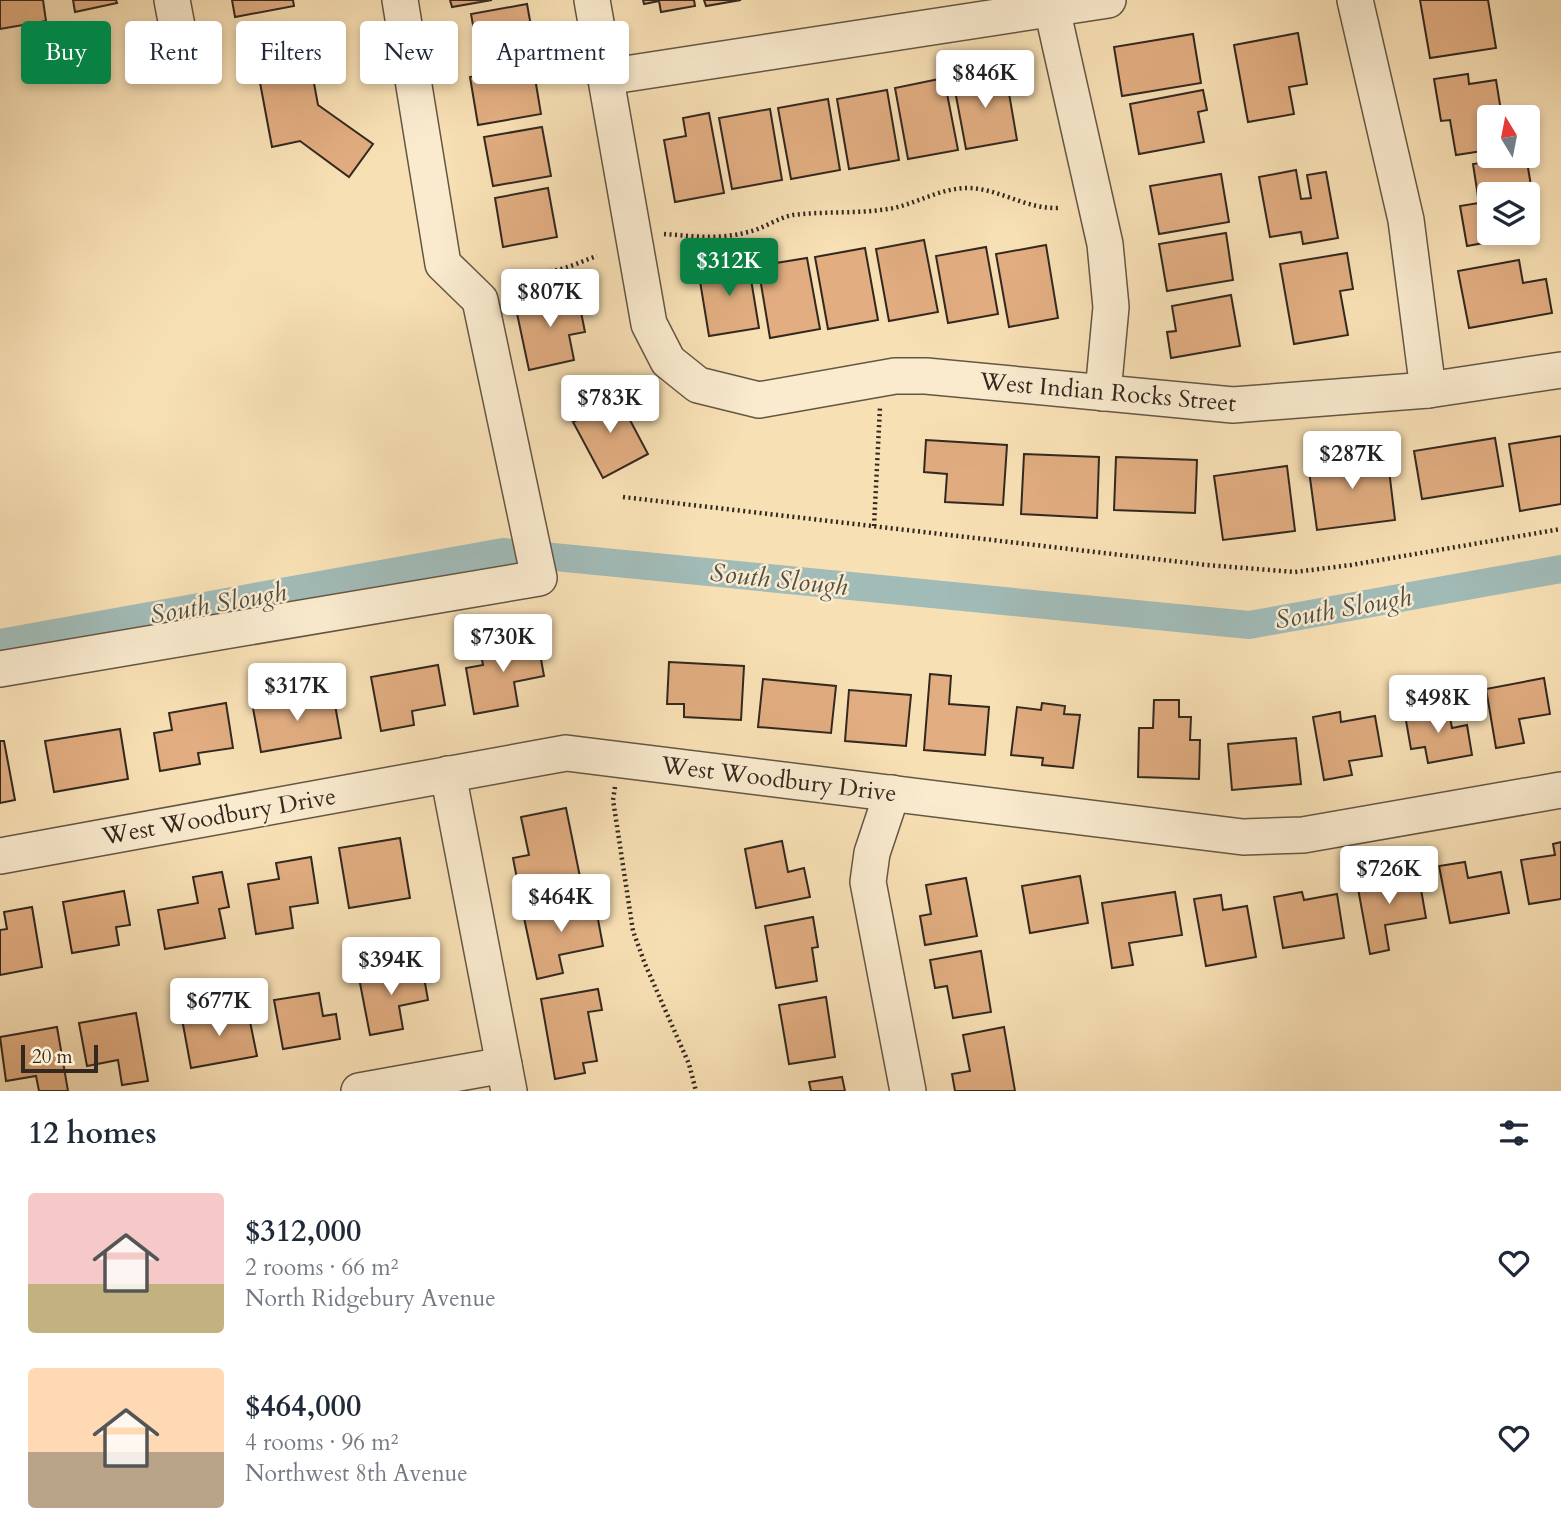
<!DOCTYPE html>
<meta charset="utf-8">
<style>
body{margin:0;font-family:Cardo,serif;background:#f6f6f7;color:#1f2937;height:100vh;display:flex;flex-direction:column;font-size:26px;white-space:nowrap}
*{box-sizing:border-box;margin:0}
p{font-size:23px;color:#747a83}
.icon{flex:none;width:38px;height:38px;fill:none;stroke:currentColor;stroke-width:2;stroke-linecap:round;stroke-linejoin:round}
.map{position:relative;height:1091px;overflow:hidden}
.panel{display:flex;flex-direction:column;background:#fff;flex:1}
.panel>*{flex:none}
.hud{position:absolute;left:21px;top:21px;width:700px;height:63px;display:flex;gap:14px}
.needle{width:46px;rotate:350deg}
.fabs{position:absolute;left:1477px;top:105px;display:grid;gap:14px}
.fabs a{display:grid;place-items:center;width:63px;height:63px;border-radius:7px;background:#fff;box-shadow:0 4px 10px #0003;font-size:35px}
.scale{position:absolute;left:21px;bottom:18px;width:77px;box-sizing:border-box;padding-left:7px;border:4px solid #332820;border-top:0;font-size:19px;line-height:24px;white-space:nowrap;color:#332820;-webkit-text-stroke:5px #faebcf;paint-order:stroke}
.price{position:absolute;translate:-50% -60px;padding:0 16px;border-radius:7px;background:#fff;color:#222;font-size:23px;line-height:46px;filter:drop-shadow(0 2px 4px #0008)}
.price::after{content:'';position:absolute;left:50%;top:42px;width:21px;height:16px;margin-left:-10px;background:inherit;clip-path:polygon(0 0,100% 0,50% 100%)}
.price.current{background:#0b8043;color:#fff}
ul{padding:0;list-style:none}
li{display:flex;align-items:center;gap:21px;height:175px;padding:0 28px}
li span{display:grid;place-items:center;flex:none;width:196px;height:140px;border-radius:7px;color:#555}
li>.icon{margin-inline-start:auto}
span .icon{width:84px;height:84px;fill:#fffc;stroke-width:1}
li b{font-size:30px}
h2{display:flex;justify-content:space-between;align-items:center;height:84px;padding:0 28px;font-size:30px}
.pill{padding:0 24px;border-radius:7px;background:#fff;box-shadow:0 4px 10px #0003;font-size:24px;line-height:63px}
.pill.current{background:#0b8043;color:#fff}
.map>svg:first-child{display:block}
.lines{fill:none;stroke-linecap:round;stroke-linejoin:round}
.canal{stroke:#a1bbb7;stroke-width:28}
.building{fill:#e1ad81;stroke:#332820;stroke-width:2;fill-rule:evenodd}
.minor-casing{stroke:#645645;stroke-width:38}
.path{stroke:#332820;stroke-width:4.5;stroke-dasharray:2 3.5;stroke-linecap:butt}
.minor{stroke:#faebcf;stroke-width:35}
.labels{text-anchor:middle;stroke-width:5;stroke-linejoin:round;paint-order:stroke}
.street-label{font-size:24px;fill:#332820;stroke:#faebcf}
.water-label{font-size:26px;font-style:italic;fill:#4e4d46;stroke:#faebcf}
</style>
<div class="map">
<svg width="1561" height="1091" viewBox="0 0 1561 1091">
<rect width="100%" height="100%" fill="#f8e0b5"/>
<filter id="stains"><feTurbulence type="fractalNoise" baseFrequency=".00286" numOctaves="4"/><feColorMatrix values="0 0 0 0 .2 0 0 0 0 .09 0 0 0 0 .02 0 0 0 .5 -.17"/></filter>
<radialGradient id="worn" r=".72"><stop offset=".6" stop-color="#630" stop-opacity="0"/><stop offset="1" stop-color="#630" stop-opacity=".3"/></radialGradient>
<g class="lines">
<!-- canal -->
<path class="canal" d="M 0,643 L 503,552 L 1249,625 L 1561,569"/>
</g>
<!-- building -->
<g class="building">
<path d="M 0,0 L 43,0 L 46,21 L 0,29 Z"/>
<path d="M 73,0 L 116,0 L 117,3 L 75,12 Z"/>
<path d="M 232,0 L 293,0 L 294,6 L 235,17 Z"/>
<path d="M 450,0 L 492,0 L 452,7 Z"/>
<path d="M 643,0 L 694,0 L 695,6 L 661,12 L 659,1 L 644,4 Z"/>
<path d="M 704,0 L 741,0 L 706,6 Z"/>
<path d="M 1420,0 L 1488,0 L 1496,48 L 1430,58 Z"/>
<path d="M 527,4 L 536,54 L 480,64 L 471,14 Z"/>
<path d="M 1298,33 L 1307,84 L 1289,87 L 1294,114 L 1248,122 L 1234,45 Z"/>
<path d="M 1193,34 L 1201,83 L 1122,96 L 1114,47 Z"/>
<path d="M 308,51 L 318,105 L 373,144 L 349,177 L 300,141 L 272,147 L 256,61 Z"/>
<path d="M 533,66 L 541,114 L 478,125 L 470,77 Z"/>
<path d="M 1005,70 L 1017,140 L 966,149 L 953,80 Z"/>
<path d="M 1468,74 L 1469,84 L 1496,80 L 1502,117 L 1489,117 L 1489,150 L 1456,155 L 1450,120 L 1441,121 L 1434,79 Z"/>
<path d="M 944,78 L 958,150 L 908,159 L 895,88 Z"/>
<path d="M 887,90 L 899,160 L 849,169 L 837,99 Z"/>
<path d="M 1203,90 L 1207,110 L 1198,112 L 1204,142 L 1139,154 L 1130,104 Z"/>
<path d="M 828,99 L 840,170 L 791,179 L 778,108 Z"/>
<path d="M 770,109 L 782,180 L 732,189 L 719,118 Z"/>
<path d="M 709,113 L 724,193 L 675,202 L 664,140 L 686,136 L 683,118 Z"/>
<path d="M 542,127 L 551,176 L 493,186 L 484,137 Z"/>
<path d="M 1526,156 L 1539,233 L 1467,246 L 1460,206 L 1479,203 L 1473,164 ZM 1489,194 L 1528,194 L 1528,233 L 1489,233 Z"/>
<path d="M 1296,170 L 1301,199 L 1311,198 L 1307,175 L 1326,172 L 1338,238 L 1303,244 L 1301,232 L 1270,237 L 1259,177 Z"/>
<path d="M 1221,174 L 1229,222 L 1159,234 L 1150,186 Z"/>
<path d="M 548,188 L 557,237 L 503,247 L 495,198 Z"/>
<path d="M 1226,233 L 1233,280 L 1167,291 L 1159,244 Z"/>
<path d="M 924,240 L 938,312 L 889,321 L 876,249 Z"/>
<path d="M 1046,245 L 1058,318 L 1009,327 L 996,254 Z"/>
<path d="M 986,247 L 998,314 L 948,323 L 936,256 Z"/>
<path d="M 865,248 L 878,320 L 828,329 L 815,257 Z"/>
<path d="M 1347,253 L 1353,289 L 1340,291 L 1348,335 L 1294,344 L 1280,264 Z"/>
<path d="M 807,258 L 820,329 L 770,338 L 758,266 Z"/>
<path d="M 1519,260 L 1523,283 L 1546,279 L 1552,313 L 1469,328 L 1458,271 Z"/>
<path d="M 748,261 L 759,328 L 709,336 L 698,269 Z"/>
<path d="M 577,292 L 585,332 L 569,335 L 574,360 L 529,370 L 515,304 Z"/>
<path d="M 1231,295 L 1240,346 L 1171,358 L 1167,332 L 1176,331 L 1172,306 Z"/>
<path d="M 614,390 L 648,454 L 603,478 L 573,422 L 590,414 L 585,405 Z"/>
<path d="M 1561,436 L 1561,504 L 1520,511 L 1509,444 Z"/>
<path d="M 1495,438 L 1503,486 L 1422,499 L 1414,451 Z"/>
<path d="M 926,440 L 1007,445 L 1003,505 L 945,502 L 947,474 L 924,472 Z"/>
<path d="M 1387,453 L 1395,520 L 1317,530 L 1308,463 Z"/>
<path d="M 1024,454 L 1099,457 L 1097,518 L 1021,514 Z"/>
<path d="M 1116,457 L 1197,460 L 1195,513 L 1114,510 Z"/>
<path d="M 1287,466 L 1295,531 L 1223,540 L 1214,476 Z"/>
<path d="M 537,637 L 544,676 L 514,682 L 518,706 L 474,714 L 466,668 L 483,665 L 480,648 Z"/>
<path d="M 669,662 L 744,666 L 741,720 L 684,717 L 684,704 L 667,704 Z"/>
<path d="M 438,665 L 445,705 L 412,711 L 414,725 L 381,731 L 371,677 Z"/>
<path d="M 930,674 L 951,676 L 949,704 L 989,707 L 985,755 L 924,750 Z"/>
<path d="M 1544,678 L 1550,714 L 1519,719 L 1524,743 L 1496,748 L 1486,689 Z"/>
<path d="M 763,679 L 836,686 L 831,733 L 758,727 Z"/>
<path d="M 849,690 L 911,695 L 906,746 L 845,741 Z"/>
<path d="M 333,694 L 341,738 L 261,752 L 253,708 Z"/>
<path d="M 1154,700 L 1179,700 L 1179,717 L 1191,717 L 1190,740 L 1200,740 L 1199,779 L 1138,777 L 1139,728 L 1153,728 Z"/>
<path d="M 226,703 L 233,748 L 198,753 L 200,764 L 160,771 L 154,733 L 172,730 L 169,713 Z"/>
<path d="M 1042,703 L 1065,706 L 1064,714 L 1080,715 L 1073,768 L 1042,765 L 1043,758 L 1011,755 L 1017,707 L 1041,710 Z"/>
<path d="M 1448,707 L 1452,728 L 1467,725 L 1472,755 L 1428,763 L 1425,747 L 1411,749 L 1405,715 Z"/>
<path d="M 1340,712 L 1341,722 L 1375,716 L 1382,756 L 1349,761 L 1352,775 L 1324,780 L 1313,717 Z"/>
<path d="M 120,729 L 128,779 L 54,792 L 45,741 Z"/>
<path d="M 1296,738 L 1301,784 L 1232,790 L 1228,744 Z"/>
<path d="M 0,741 L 4,741 L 15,800 L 0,803 Z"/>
<path d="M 566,808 L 580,877 L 519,889 L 513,858 L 529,855 L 521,817 Z"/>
<path d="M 400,838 L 410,898 L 349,908 L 339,848 Z"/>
<path d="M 782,841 L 788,872 L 804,868 L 810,897 L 756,908 L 745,849 Z"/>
<path d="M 1561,842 L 1561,899 L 1529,904 L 1521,860 L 1555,855 L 1553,844 Z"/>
<path d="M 311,857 L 318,903 L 290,907 L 293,928 L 256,934 L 248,884 L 279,879 L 276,863 Z"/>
<path d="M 1465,862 L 1468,878 L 1501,872 L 1509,913 L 1450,923 L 1439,866 Z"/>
<path d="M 222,872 L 229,907 L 219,909 L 225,938 L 165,949 L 158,910 L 198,903 L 193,877 Z"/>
<path d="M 1418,872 L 1426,918 L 1385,925 L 1389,950 L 1370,954 L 1357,883 Z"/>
<path d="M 1080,876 L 1088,923 L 1030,933 L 1022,886 Z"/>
<path d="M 966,878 L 977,936 L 925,945 L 920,916 L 931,914 L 926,885 Z"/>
<path d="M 124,891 L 130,925 L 116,927 L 119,945 L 72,953 L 63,902 Z"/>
<path d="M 1175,892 L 1182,935 L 1129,943 L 1133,965 L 1112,968 L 1102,903 Z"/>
<path d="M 1302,892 L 1304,900 L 1337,894 L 1344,938 L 1283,948 L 1274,897 Z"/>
<path d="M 1221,895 L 1223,910 L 1247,906 L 1256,957 L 1206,966 L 1194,899 Z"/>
<path d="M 594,898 L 603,946 L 559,955 L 563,973 L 537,979 L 523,913 Z"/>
<path d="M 32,907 L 42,967 L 0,975 L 0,930 L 7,929 L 4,912 Z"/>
<path d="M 813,917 L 818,947 L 812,948 L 817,981 L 776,988 L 765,926 Z"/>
<path d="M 981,951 L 991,1012 L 953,1018 L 947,986 L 935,988 L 930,960 Z"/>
<path d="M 422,966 L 428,1000 L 399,1006 L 403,1029 L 370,1035 L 359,978 Z"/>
<path d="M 598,989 L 602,1010 L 588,1012 L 597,1061 L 583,1063 L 585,1073 L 555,1079 L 541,999 Z"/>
<path d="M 319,993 L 323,1016 L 336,1014 L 340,1039 L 283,1049 L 274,1000 Z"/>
<path d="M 826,997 L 835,1057 L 789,1064 L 779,1005 Z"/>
<path d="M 247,1007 L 257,1056 L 191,1068 L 182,1019 Z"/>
<path d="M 136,1013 L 148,1081 L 122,1085 L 118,1060 L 87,1066 L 79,1023 Z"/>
<path d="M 57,1027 L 68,1091 L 39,1091 L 36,1076 L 6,1081 L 0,1037 Z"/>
<path d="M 1004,1027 L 1015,1091 L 955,1091 L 952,1074 L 970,1071 L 963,1035 Z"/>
<path d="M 842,1077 L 845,1091 L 811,1091 L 809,1082 Z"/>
</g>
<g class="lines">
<defs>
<g id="minor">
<path d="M 172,0 L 180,42"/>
<path d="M 592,0 L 649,324 L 668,361 L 698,385 L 759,400 L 895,376 L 926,376 L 1233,405 L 1428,390 L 1561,370"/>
<path d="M 1050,0 L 1105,244 L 1111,307 L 1103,393"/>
<path d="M 1355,0 L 1406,220 L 1428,390"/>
<path d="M 606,77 L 1108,0"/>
<path d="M 0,669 L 539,578 L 480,300 L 443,264 L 400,0"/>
<path d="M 448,774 L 509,1091"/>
<path d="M 892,793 L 872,853 L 868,882 L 908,1091"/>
<path d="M 0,856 L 566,753 L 1243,837 L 1303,835 L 1561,790"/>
<path d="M 359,1091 L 504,1065"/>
</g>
</defs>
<!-- minor casing -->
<use href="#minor" class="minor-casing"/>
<!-- path -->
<g class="path">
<path d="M 664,234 C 692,236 719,240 748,232 C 763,229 777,218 793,215 C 825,211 857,214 888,209 C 914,205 938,189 965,188 C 997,187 1024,209 1058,208"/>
<path d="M 502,282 C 519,271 540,275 561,269 C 573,266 585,260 597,256"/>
<path d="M 623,497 L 1207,565 L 1295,572 L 1351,565 L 1561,529"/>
<path d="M 874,526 L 880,407"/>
<path d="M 615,787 L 613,800 L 633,931 L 645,964 L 689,1064 L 696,1091"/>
</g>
<!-- minor -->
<use href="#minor" class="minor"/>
</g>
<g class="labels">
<!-- street labels -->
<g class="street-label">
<text transform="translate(1108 392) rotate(5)" y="8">West Indian Rocks Street</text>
<text transform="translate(779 779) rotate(7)" y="8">West Woodbury Drive</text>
<text transform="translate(219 816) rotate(-10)" y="8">West Woodbury Drive</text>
</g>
<!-- water labels -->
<g class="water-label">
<text transform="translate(779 579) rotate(6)" y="9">South Slough</text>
<text transform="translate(218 603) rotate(-10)" y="9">South Slough</text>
<text transform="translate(1343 608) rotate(-10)" y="9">South Slough</text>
</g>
</g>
<rect width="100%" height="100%" filter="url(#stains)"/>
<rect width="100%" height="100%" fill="url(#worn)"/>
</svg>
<div class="fabs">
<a><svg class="needle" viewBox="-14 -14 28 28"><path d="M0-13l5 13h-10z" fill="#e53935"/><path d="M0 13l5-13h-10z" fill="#747a83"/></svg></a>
<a><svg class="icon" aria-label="layers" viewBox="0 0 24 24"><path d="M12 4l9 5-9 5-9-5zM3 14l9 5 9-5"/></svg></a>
</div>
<div class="scale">20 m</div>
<b class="price" style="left:985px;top:110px">$846K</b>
<b class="price current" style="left:729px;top:298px">$312K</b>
<b class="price" style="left:550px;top:329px">$807K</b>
<b class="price" style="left:610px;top:435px">$783K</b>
<b class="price" style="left:1352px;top:491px">$287K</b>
<b class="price" style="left:503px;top:674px">$730K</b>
<b class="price" style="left:297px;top:723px">$317K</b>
<b class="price" style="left:1438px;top:735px">$498K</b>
<b class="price" style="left:1389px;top:906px">$726K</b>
<b class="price" style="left:561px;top:934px">$464K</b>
<b class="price" style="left:391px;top:997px">$394K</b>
<b class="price" style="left:219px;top:1038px">$677K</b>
<div class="hud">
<a class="pill current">Buy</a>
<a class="pill">Rent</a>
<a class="pill">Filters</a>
<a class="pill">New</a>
<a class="pill">Apartment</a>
</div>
</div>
<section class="panel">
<h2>12 homes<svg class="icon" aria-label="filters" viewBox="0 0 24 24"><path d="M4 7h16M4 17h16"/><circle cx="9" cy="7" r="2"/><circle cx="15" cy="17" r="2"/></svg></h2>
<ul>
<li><span style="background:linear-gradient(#f6c9c9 65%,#c2b280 0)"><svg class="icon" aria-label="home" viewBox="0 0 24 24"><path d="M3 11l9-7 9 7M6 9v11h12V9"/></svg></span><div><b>$312,000</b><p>2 rooms · 66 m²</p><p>North Ridgebury Avenue</p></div><svg class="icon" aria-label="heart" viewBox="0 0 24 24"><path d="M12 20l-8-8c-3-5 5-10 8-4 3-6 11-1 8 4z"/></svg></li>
<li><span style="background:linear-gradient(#ffd9b3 60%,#b9a48a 0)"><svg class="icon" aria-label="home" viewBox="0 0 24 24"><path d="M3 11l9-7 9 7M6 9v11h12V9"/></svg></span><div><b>$464,000</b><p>4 rooms · 96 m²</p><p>Northwest 8th Avenue</p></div><svg class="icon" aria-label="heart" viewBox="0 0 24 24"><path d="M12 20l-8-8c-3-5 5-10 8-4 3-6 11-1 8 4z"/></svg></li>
</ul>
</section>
